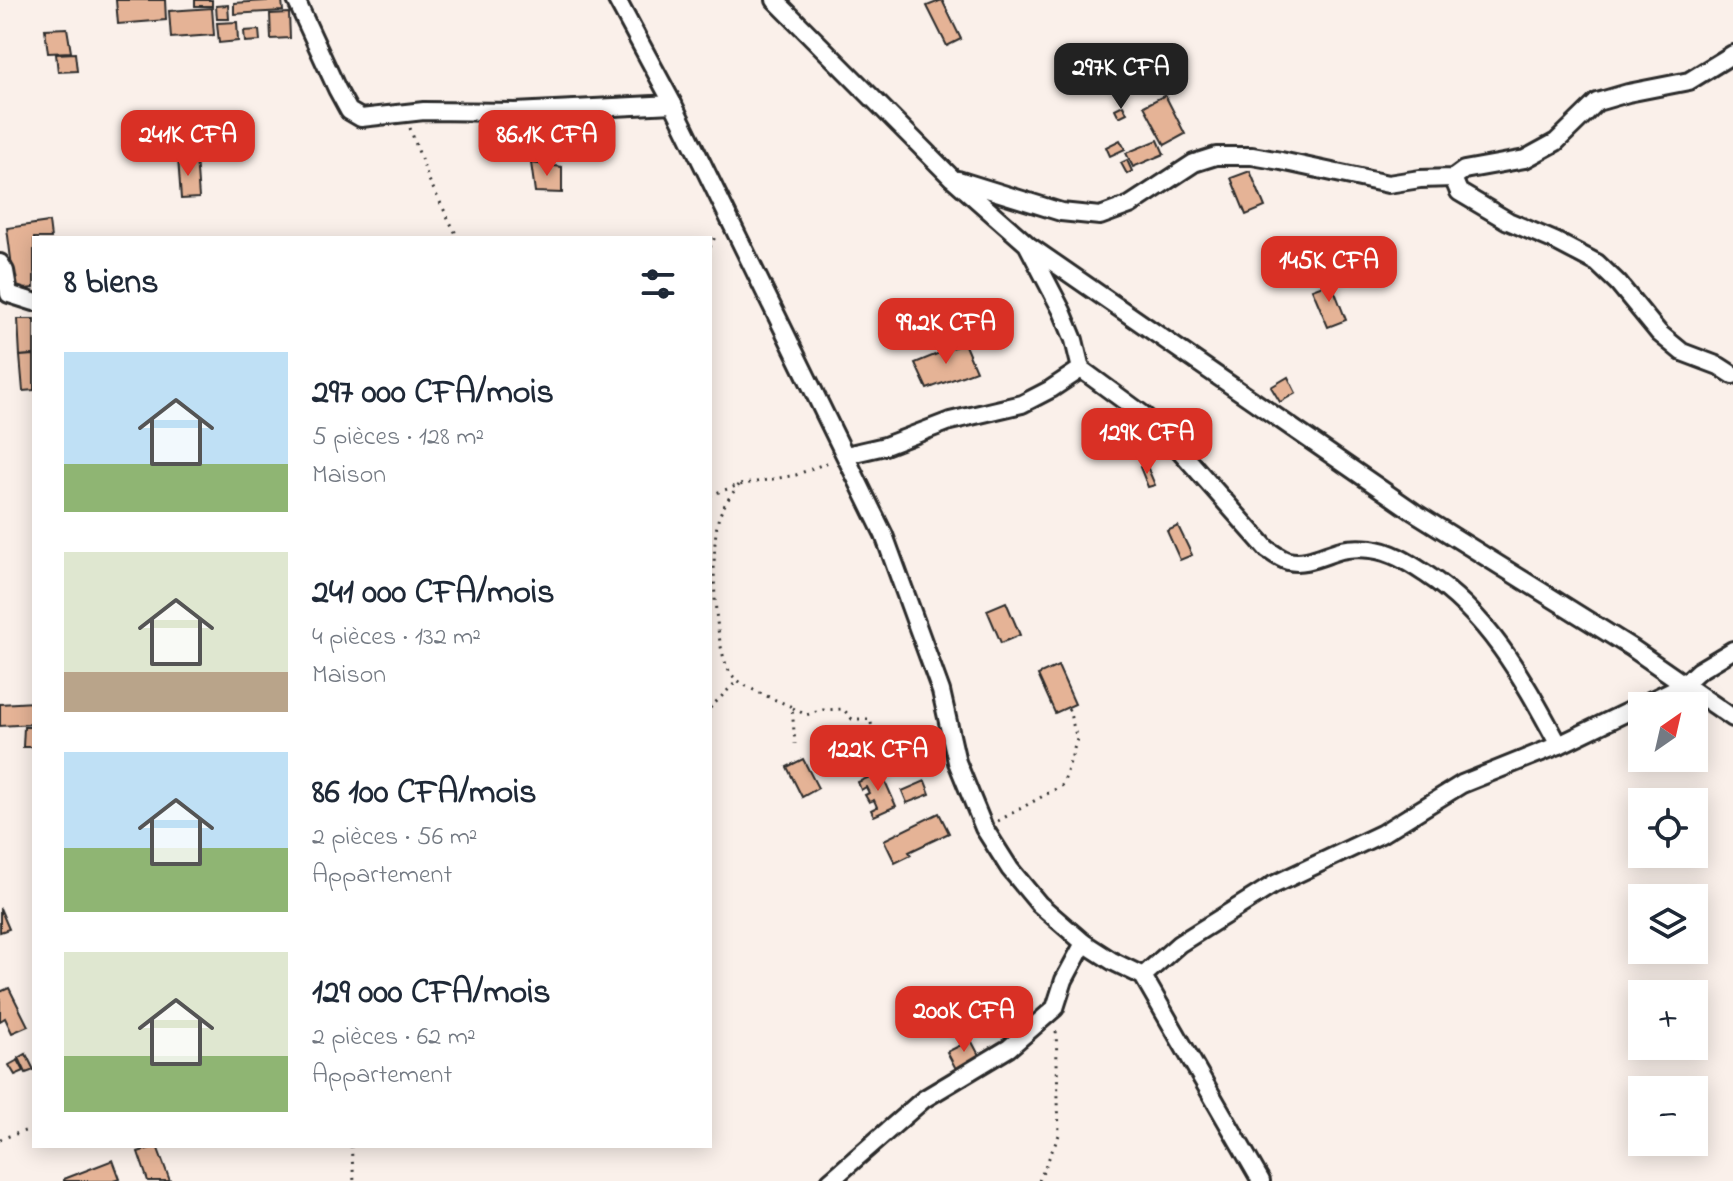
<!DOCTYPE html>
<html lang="fr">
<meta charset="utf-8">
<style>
body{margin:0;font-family:"Indie Flower",sans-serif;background:#f2f2f3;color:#1f2937;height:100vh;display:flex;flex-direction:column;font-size:30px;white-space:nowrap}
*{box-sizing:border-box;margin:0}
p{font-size:26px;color:#747a83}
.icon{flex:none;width:44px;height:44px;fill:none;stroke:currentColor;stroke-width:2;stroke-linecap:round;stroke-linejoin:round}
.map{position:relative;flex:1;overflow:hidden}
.panel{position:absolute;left:32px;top:236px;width:680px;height:912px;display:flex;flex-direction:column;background:#fff;border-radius:0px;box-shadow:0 4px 20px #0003}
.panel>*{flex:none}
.needle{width:52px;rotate:34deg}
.tools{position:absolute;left:1628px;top:692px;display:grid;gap:16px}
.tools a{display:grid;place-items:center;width:80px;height:80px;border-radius:0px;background:#fff;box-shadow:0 4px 20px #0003;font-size:40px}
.price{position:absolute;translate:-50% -68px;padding:0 18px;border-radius:16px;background:#d93025;color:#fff;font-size:26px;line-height:52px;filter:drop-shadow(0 2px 4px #0008)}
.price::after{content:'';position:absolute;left:50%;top:48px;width:24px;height:18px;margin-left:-12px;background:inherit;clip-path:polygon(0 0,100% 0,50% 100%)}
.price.current{background:#222;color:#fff}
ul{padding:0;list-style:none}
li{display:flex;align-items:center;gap:24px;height:200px;padding:0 32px}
li span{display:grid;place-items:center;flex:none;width:224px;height:160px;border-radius:0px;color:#555}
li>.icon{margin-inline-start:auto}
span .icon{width:96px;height:96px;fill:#fffc;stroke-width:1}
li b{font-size:34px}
h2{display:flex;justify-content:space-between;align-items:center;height:96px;padding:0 32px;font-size:34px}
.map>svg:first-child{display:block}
.building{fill:#e5b396;stroke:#2b2b2b;stroke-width:2}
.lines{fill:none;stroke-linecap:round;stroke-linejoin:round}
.minor-casing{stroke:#2b2b2b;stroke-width:22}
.path{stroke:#2b2b2b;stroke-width:3;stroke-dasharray:2 6;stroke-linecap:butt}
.minor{stroke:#fff;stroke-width:16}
</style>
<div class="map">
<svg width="1733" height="1181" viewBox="0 0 1733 1181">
<rect width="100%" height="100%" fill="#faf0ea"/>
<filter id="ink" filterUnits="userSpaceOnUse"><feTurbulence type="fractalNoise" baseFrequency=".0125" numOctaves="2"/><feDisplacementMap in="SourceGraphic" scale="16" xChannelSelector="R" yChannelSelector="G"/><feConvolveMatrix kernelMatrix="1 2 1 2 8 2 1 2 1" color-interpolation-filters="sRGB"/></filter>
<g filter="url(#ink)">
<!-- building -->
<g class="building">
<path d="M 116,0 L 165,0 L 166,20 L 118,24 Z"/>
<rect x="195" y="0" width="17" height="6"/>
<path d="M 282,0 L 283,11 L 234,14 L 234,3 Z"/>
<path d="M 942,0 L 961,39 L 947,46 L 927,6 Z"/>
<path d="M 228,5 L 229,19 L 217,19 L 216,6 Z"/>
<path d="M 212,8 L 214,35 L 171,38 L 169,11 Z"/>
<path d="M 289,13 L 290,38 L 271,39 L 270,14 Z"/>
<path d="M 237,22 L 238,41 L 219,43 L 217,23 Z"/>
<path d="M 67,28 L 71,52 L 48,53 L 45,29 Z"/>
<path d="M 259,30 L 260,41 L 245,42 L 244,31 Z"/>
<path d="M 75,53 L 77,71 L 58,72 L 56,54 Z"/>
<path d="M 1165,95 L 1185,134 L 1165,145 L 1144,106 Z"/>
<path d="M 1123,105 L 1127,113 L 1119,117 L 1115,109 Z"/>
<path d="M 1120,140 L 1125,149 L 1110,156 L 1106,147 Z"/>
<path d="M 1158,140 L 1164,154 L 1133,167 L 1126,153 Z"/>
<path d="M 196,157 L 199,198 L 181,199 L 178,158 Z"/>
<path d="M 1127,160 L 1132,171 L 1127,174 L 1121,163 Z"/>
<path d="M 531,163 L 562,167 L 562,193 L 535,192 Z"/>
<path d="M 1250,171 L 1265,207 L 1246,215 L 1231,178 Z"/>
<path d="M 49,222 L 51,238 L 34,238 L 34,288 L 15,290 L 7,228 Z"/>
<path d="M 1331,282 L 1346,320 L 1328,327 L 1312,289 Z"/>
<path d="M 18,319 L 34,319 L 34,355 L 20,356 Z"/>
<path d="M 964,343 L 976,371 L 927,389 L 915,363 Z"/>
<path d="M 34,355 L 34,390 L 23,391 L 20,356 Z"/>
<path d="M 1288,377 L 1296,393 L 1280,402 L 1271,387 Z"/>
<path d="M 1124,424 L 1134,442 L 1112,454 L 1102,436 Z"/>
<path d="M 1146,464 L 1155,485 L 1148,487 L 1140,467 Z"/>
<path d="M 1178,526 L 1192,555 L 1180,560 L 1167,531 Z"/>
<path d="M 1006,602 L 1020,635 L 1001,643 L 987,610 Z"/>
<path d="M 1058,666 L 1075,704 L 1055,713 L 1038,675 Z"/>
<path d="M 34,702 L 34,724 L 0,726 L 0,704 Z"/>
<path d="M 24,727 L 34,727 L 34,747 L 23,747 Z"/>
<path d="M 803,759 L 818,788 L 802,797 L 787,767 Z"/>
<path d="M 881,772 L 896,806 L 874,816 L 871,810 L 877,807 L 874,800 L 869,802 L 865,795 L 869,793 L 866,787 L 861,790 L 858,782 Z"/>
<path d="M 925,781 L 930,794 L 907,803 L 902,791 Z"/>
<path d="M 939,813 L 949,833 L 909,852 L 911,855 L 895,863 L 884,840 Z"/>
<path d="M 0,908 L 9,929 L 0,932 Z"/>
<path d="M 9,988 L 28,1026 L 12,1033 L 5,1018 L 0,1021 L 0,992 Z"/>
<path d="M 971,1040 L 980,1057 L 956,1069 L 947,1052 Z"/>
<path d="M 26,1054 L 34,1070 L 26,1073 L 19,1058 Z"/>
<path d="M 18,1060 L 24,1071 L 15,1075 L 9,1065 Z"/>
<path d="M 157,1146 L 170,1181 L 148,1181 L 138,1152 Z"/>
<path d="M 113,1160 L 120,1179 L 113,1181 L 64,1181 L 64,1179 Z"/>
</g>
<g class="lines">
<defs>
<g id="minor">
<path d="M 296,0 L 337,89 L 349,111 L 361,118 L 424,111 L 515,112 L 673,104"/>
<path d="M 617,0 L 673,104 L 884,535 L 941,691 L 957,762 L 984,828 L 1010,869 L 1039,904 L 1084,943 L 1112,961 L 1143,976 L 1261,1181"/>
<path d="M 775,0 L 952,178 L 1027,244 L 1062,311 L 1074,340 L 1081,369 L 1141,413 L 1168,437 L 1267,549 C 1273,553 1280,559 1288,561 C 1306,565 1323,555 1341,550 C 1350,548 1362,548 1371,549 C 1391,551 1409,563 1426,574 C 1490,616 1523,679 1559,745"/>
<path d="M 1453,178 L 1459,192 L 1508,221 L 1555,241 L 1597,263 L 1618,283 L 1659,333 L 1682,352 L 1719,366 L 1733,375"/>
<path d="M 958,180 L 1061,212 L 1100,216 L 1130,205 L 1194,163 L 1216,156 L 1252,156 L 1281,161 L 1388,184 L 1420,179 L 1453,178 L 1464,170 L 1525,159 L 1556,142 L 1597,102 L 1628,93 L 1689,81 L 1733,54"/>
<path d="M 1031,247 L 1414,512 L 1632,648 L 1733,718"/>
<path d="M 0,263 L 5,271 L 9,294 L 34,302"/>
<path d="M 846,455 L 885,446 L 950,421 L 1022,404 L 1051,389 L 1081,369"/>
<path d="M 1143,976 L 1179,944 L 1273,885 L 1381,834 L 1462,784 L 1559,745 L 1683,685 L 1698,671 L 1733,650"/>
<path d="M 830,1181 L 924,1099 L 1009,1048 L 1055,1008 L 1064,980 L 1084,943"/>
</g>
</defs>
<!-- minor casing -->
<use href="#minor" class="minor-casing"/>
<!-- path -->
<g class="path">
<path d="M 410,128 L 428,178 L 458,238"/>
<path d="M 710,247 L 717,233"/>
<path d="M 739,485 C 731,495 724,504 719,517 C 710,543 713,654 732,675 C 743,688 775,699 792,707 L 795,744"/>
<path d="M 710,495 L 739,485 L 796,475 L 831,461"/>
<path d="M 710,708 L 738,680"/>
<path d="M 793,708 L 806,715 L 823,710 L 843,709 L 852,719 L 870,719 L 882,768"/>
<path d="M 998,821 L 1063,785 L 1077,739 L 1068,707"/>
<path d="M 0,1139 L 34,1128"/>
<path d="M 351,1146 L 354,1181"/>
<path d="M 1039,1181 L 1059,1135 L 1056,1027"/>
</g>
<!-- minor -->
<use href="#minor" class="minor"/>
</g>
</g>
</svg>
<div class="tools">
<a><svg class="needle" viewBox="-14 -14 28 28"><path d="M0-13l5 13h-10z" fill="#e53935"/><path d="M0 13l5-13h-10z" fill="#747a83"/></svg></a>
<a><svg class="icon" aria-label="locate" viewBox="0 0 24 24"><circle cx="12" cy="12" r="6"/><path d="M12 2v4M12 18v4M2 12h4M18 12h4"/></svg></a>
<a><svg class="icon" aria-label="layers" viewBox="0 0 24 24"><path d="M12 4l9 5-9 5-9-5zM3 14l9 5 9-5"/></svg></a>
<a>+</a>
<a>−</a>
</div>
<b class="price current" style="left:1121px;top:111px">297K CFA</b>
<b class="price" style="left:188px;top:178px">241K CFA</b>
<b class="price" style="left:547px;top:178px">86.1K CFA</b>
<b class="price" style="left:1329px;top:304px">145K CFA</b>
<b class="price" style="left:946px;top:366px">99.2K CFA</b>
<b class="price" style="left:1147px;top:476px">129K CFA</b>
<b class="price" style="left:878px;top:793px">122K CFA</b>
<b class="price" style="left:964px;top:1054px">200K CFA</b>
<section class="panel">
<h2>8 biens<svg class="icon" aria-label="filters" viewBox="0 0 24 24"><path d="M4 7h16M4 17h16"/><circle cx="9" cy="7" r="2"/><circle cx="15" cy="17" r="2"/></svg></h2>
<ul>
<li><span style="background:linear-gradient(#bfe0f5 70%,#8fb573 0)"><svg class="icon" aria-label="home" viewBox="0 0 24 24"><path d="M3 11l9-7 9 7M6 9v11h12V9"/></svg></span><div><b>297 000 CFA/mois</b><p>5 pièces · 128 m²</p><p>Maison</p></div></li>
<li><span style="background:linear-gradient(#dfe7d0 75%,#b9a48a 0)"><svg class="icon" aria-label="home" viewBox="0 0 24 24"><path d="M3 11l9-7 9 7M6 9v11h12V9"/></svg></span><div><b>241 000 CFA/mois</b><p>4 pièces · 132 m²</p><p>Maison</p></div></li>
<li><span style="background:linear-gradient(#bfe0f5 60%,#8fb573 0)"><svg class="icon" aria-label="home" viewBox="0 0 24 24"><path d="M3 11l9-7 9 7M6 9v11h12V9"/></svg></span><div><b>86 100 CFA/mois</b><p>2 pièces · 56 m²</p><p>Appartement</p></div></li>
<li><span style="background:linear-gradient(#dfe7d0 65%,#8fb573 0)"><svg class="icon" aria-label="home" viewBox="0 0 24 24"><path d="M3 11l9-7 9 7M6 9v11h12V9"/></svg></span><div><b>129 000 CFA/mois</b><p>2 pièces · 62 m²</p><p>Appartement</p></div></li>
</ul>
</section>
</div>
